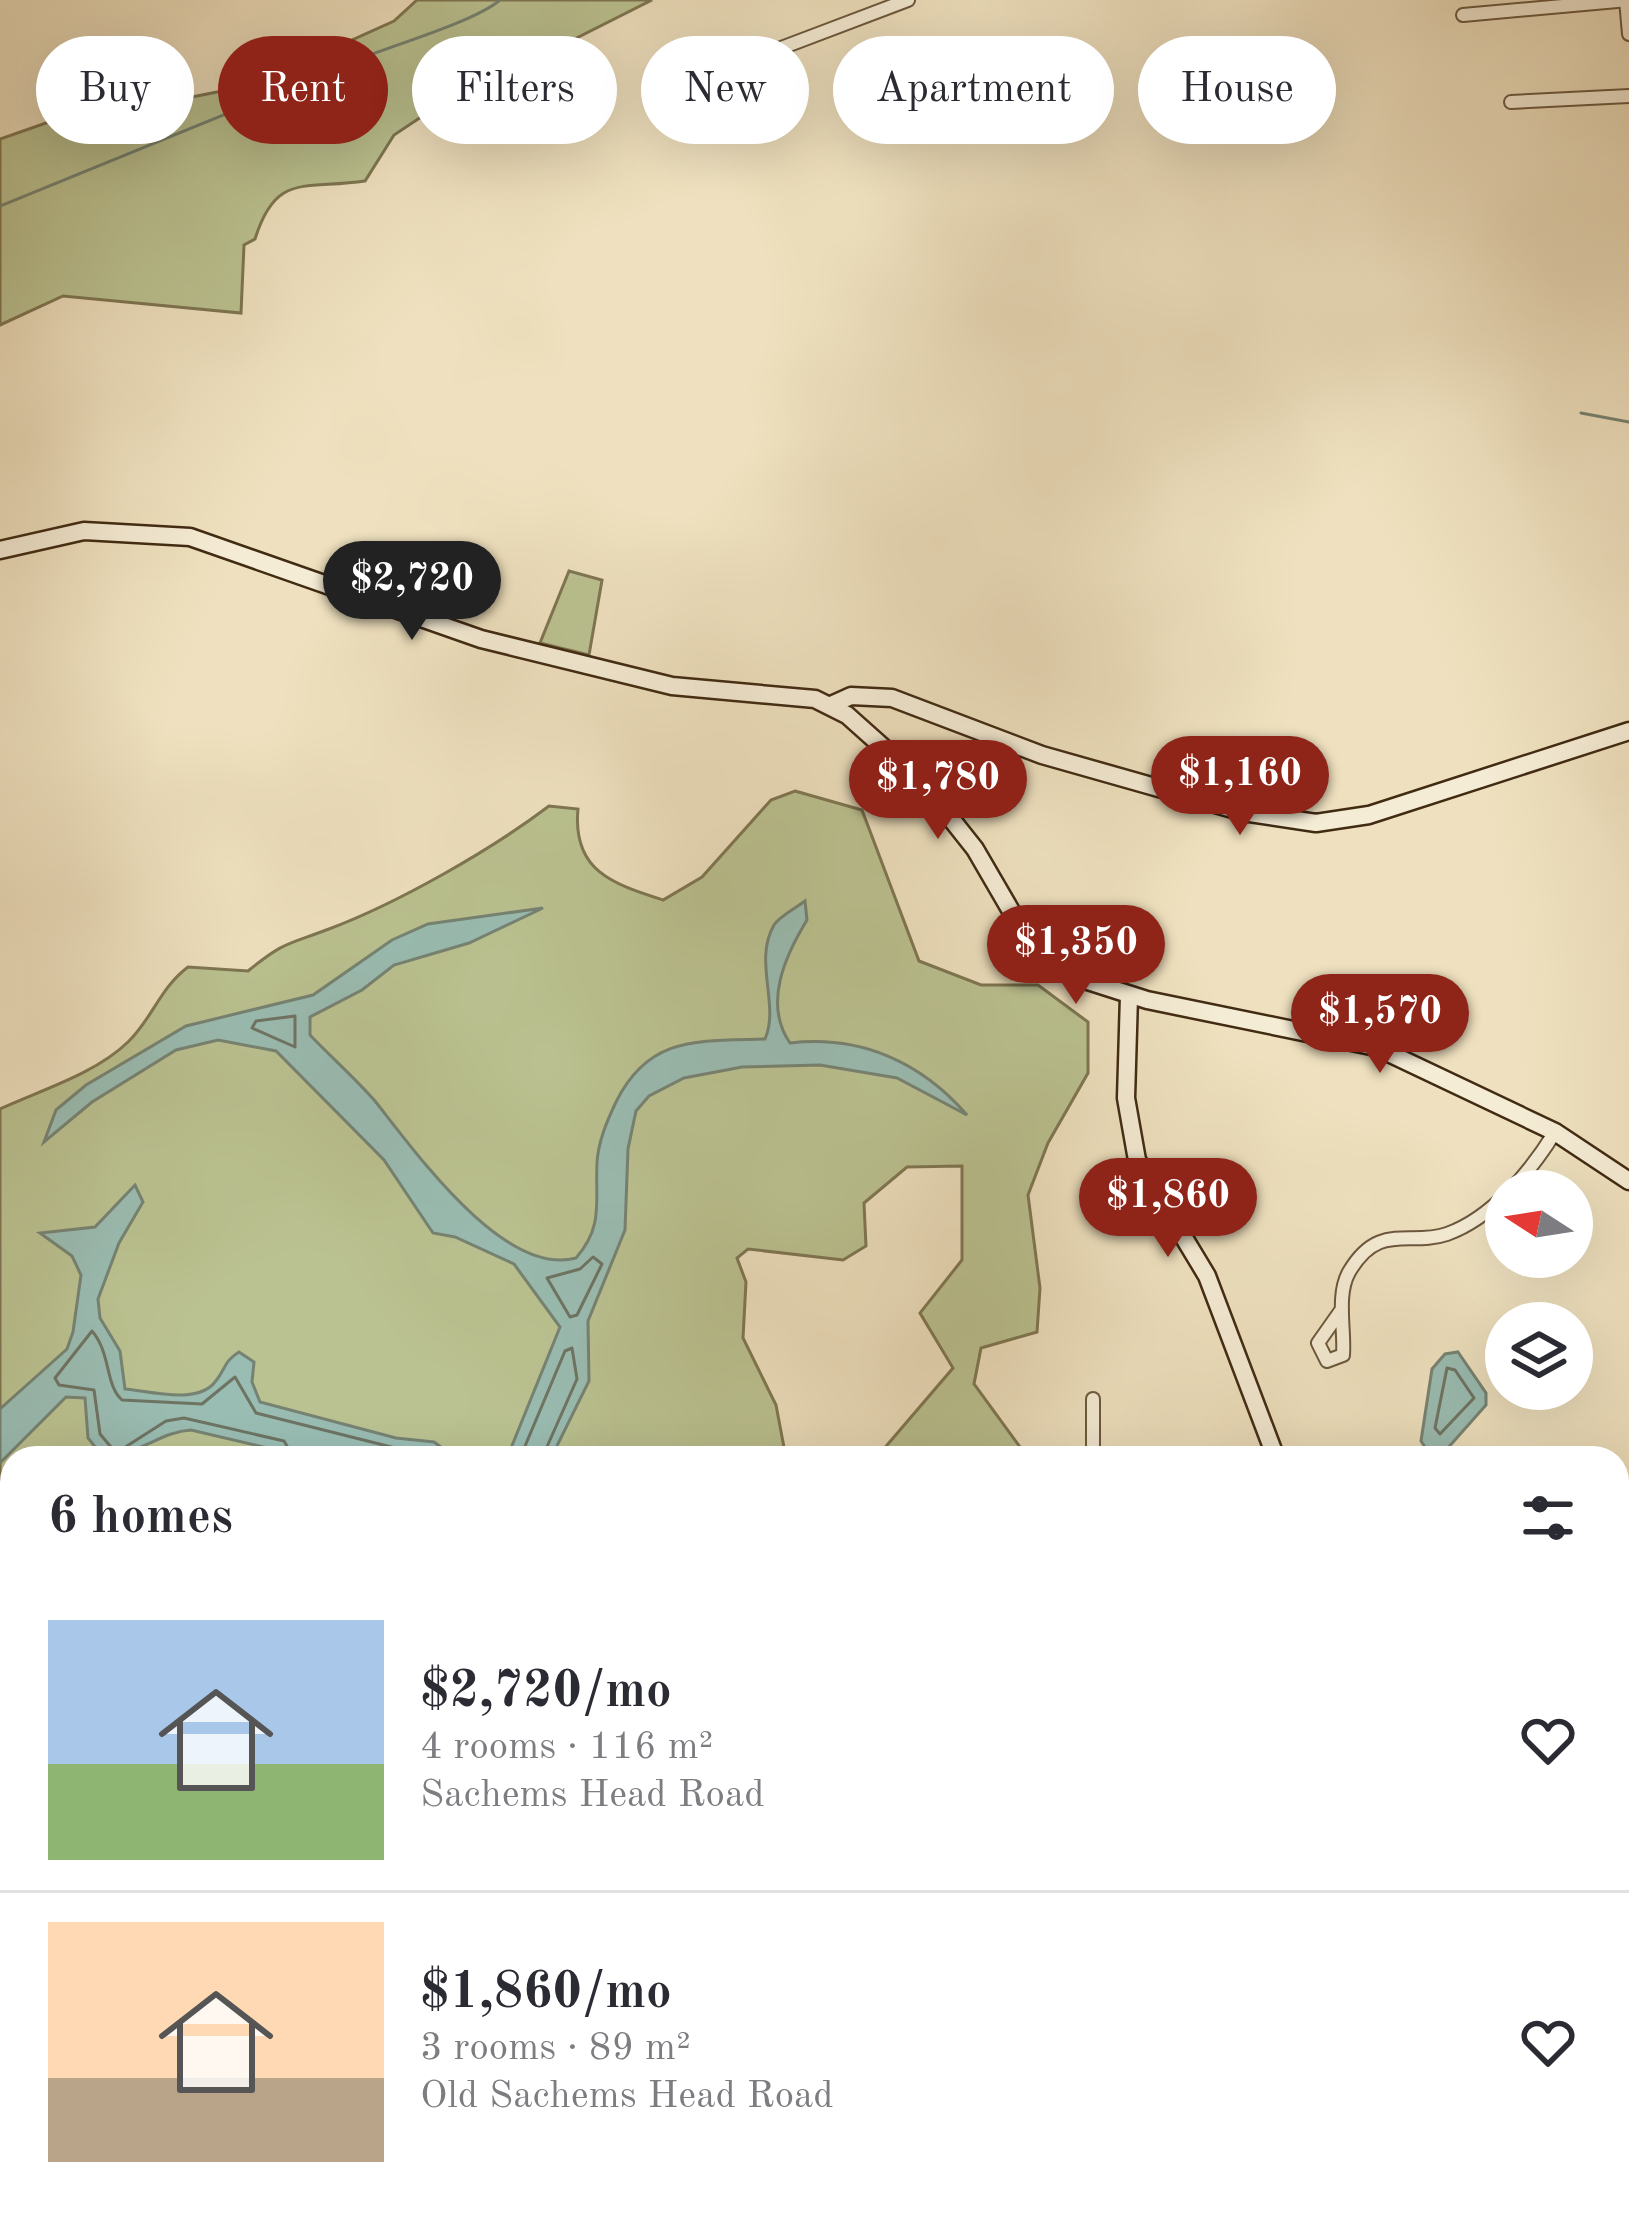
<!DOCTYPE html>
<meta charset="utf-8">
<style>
body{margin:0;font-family:"Old Standard TT",serif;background:#f7f7f7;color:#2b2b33;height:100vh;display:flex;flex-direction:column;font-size:45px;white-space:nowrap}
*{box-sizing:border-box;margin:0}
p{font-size:39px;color:#7c7c81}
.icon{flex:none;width:66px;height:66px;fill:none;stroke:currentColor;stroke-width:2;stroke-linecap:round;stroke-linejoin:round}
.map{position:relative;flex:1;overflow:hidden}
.drawer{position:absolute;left:0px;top:1446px;width:1629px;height:768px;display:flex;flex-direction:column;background:#fff;border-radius:36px 36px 0 0;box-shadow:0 12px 48px #0002}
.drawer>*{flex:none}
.guide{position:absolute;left:36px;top:36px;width:1557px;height:108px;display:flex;gap:24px}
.needle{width:78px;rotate:282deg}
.fabs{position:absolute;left:1485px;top:1170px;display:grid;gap:24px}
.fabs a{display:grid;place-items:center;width:108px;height:108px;border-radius:50%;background:#fff;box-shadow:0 12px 48px #0002;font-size:60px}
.price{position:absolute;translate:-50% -102px;padding:0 27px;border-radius:42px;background:#8f2418;color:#fff;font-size:39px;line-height:78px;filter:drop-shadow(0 3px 6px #0008)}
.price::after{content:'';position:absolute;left:50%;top:72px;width:36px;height:27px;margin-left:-18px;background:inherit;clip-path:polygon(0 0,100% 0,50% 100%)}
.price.active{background:#222;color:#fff}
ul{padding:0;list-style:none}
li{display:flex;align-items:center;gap:36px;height:300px;padding:0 48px}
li+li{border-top:3px solid #e1e1e2}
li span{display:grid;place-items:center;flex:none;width:336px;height:240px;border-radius:0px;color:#555}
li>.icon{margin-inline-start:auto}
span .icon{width:144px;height:144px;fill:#fffc;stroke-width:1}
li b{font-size:51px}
h2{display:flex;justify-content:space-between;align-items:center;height:144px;padding:0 48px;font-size:51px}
.pill{padding:0 42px;border-radius:54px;background:#fff;box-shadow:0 12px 48px #0002;font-size:42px;line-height:108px}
.pill.active{background:#8f2418;color:#fff}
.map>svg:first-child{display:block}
.green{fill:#bbc291;stroke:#7e7652;stroke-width:3}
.water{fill:#9abdb3;stroke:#768373;stroke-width:3}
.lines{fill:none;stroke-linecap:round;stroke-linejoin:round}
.shore{stroke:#6e7463;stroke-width:3}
.stream{stroke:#768373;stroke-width:3}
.street-casing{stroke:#6c583e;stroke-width:16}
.secondary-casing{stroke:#412b13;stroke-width:21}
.street{stroke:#f5ecd5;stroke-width:12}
.secondary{stroke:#f5ecd5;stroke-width:16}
</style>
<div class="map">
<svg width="1629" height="2214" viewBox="0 0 1629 2214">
<rect width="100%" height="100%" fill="#efe1bf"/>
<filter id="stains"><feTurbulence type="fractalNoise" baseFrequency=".00167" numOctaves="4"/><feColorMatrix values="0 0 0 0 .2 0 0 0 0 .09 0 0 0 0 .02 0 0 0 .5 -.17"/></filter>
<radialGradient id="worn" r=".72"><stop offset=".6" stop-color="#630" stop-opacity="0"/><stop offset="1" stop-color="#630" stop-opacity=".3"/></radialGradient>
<!-- green -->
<g class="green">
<path d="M 417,0 L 652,0 L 424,115 L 394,135 L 365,181 C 304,190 276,172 255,239 L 244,245 L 241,313 L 63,296 L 0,325 L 0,139 L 80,111 L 117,112 L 252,85 L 394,21 Z"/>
<path d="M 569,571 L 602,580 L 589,655 L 540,643 Z"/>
<path d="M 795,791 L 862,810 L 919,961 L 981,985 L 1038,985 L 1088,1022 L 1088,1073 L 1048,1143 L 1028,1195 L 1040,1288 L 1037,1332 L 981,1348 L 974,1384 L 1028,1458 L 876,1458 L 953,1368 L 920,1313 L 962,1260 L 962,1166 L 907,1167 L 864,1203 L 866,1246 L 843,1260 L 748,1249 L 737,1258 L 746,1282 L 743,1338 L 776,1405 L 786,1458 L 12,1458 L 12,1878 L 0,1877 L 0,1109 C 41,1090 95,1074 128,1042 C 152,1019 160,988 188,967 L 248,971 C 285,941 287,945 329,929 C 398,903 491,850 549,806 L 578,809 C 572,871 613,884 663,900 L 702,877 L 771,800 Z"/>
</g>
<!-- water -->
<g class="water">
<path d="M 805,901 L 807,920 C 785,956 763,1004 790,1043 C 861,1035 921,1062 967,1115 L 897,1078 L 820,1065 L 742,1067 L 684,1078 L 649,1096 L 636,1111 L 628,1149 L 625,1230 L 588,1321 L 589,1381 L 551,1458 L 507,1458 L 560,1327 L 514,1264 L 455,1237 L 433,1233 L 384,1160 L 276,1051 L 218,1040 L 176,1050 L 92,1102 L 44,1142 L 56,1110 L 86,1085 L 186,1026 L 313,995 L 392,940 L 428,924 L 543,908 L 469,943 L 394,965 L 362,990 L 310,1017 L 310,1035 C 331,1057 355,1078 375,1101 C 414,1150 504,1278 576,1258 C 604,1226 595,1202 597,1163 C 598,1142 607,1121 616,1102 C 649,1035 699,1041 765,1039 C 780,1005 753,961 774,925 C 780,916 796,908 805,901 Z"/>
<path d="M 135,1185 L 143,1202 L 119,1243 L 98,1299 L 100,1318 L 120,1351 L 125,1389 C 149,1391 197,1405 215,1382 C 226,1369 223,1362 239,1352 L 254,1362 L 252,1382 L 260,1402 L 396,1438 L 434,1442 L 449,1453 L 448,1458 L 310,1458 L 191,1430 C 157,1432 137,1459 100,1453 L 88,1438 L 85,1398 L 66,1397 L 0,1463 L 0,1409 L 67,1349 L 73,1332 L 81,1275 L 72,1256 L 40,1233 L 95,1227 Z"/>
<path d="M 1458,1352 L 1486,1393 L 1486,1405 L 1439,1458 L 1432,1458 L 1421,1441 L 1432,1369 L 1445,1354 Z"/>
<path d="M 514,2202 L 1509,2202 L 1517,2214 L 519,2214 Z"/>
</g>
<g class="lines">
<!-- shore -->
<g class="shore">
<path d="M 295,1016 L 295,1047 L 252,1028 L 256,1021 Z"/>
<path d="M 593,1257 L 602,1264 L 577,1315 L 570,1317 L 547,1278 L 580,1269 Z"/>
<path d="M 1447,1368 L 1455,1370 L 1474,1398 L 1440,1434 L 1435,1428 Z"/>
<path d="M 294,1458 L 284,1441 L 184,1418 L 166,1421 L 116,1453 L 100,1434 L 94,1390 L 59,1385 L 55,1378 L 92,1331 C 111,1353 105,1385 122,1400 L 202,1404 L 235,1377 L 256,1413 L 435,1458"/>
<path d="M 520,1458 L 565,1351 L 572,1348 L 577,1379 L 542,1458"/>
</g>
<!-- stream -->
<g class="stream">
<path d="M 0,206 C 120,158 238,109 357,60 C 393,45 474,22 500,0"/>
<path d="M 1581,413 L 1629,422"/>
</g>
<defs>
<g id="street">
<path d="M 1626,0 L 1629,34"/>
<path d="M 1463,15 L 1629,0"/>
<path d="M 739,64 L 908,0"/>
<path d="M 1511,102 L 1629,96"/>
<path d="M 1342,1309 L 1318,1343 L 1327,1361 L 1343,1355 C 1345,1330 1336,1295 1349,1272 C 1379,1221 1409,1247 1447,1234 C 1492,1218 1531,1171 1555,1132"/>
<path d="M 1093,1399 L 1093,1458"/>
<path d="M 1617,1591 L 1629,1589"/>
</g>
<g id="secondary">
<path d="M 0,550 L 84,531 L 190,537 L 481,639 L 672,686 L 815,699 L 847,715 L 922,782 L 975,849 L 1025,935 L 1072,976 L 1147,1000 L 1376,1047 L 1555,1132 L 1629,1181"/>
<path d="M 831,705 L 851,696 L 892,698 L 1042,755 L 1243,812 L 1316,823 L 1369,815 L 1629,731"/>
<path d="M 1129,996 L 1126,1098 L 1137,1160 L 1207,1276 L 1276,1458"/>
<path d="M 1617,1981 L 1629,1993"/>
</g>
</defs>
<!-- street casing -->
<use href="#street" class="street-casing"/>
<!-- secondary casing -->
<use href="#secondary" class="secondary-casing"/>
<!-- street -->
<use href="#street" class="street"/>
<!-- secondary -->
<use href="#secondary" class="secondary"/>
</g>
<rect width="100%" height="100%" filter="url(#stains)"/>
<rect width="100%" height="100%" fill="url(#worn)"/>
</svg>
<div class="fabs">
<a><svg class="needle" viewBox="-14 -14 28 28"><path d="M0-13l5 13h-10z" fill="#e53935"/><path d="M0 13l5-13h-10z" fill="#7c7c81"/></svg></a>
<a><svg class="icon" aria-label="layers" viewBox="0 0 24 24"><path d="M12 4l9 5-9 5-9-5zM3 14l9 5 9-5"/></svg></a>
</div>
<b class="price active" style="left:412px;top:643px">$2,720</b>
<b class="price" style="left:1240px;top:838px">$1,160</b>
<b class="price" style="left:938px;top:842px">$1,780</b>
<b class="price" style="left:1076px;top:1007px">$1,350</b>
<b class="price" style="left:1380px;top:1076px">$1,570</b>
<b class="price" style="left:1168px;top:1260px">$1,860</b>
<div class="guide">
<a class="pill">Buy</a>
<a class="pill active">Rent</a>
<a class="pill">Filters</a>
<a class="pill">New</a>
<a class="pill">Apartment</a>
<a class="pill">House</a>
</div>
<section class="drawer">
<h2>6 homes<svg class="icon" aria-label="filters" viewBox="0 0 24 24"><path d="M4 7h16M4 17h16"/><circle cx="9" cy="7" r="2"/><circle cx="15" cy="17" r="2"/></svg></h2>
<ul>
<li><span style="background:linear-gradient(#a9c7e8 60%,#8fb573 0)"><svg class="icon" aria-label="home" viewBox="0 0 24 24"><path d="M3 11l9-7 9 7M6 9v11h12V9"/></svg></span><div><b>$2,720/mo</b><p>4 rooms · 116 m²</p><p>Sachems Head Road</p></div><svg class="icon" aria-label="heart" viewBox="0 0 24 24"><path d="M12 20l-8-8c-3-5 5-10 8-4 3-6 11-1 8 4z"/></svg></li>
<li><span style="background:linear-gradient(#ffd9b3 65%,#b9a48a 0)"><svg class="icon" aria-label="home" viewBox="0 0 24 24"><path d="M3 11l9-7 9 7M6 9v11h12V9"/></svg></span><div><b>$1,860/mo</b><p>3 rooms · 89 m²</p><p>Old Sachems Head Road</p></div><svg class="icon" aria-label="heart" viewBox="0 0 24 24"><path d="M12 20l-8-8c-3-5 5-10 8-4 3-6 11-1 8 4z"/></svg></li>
</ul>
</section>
</div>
